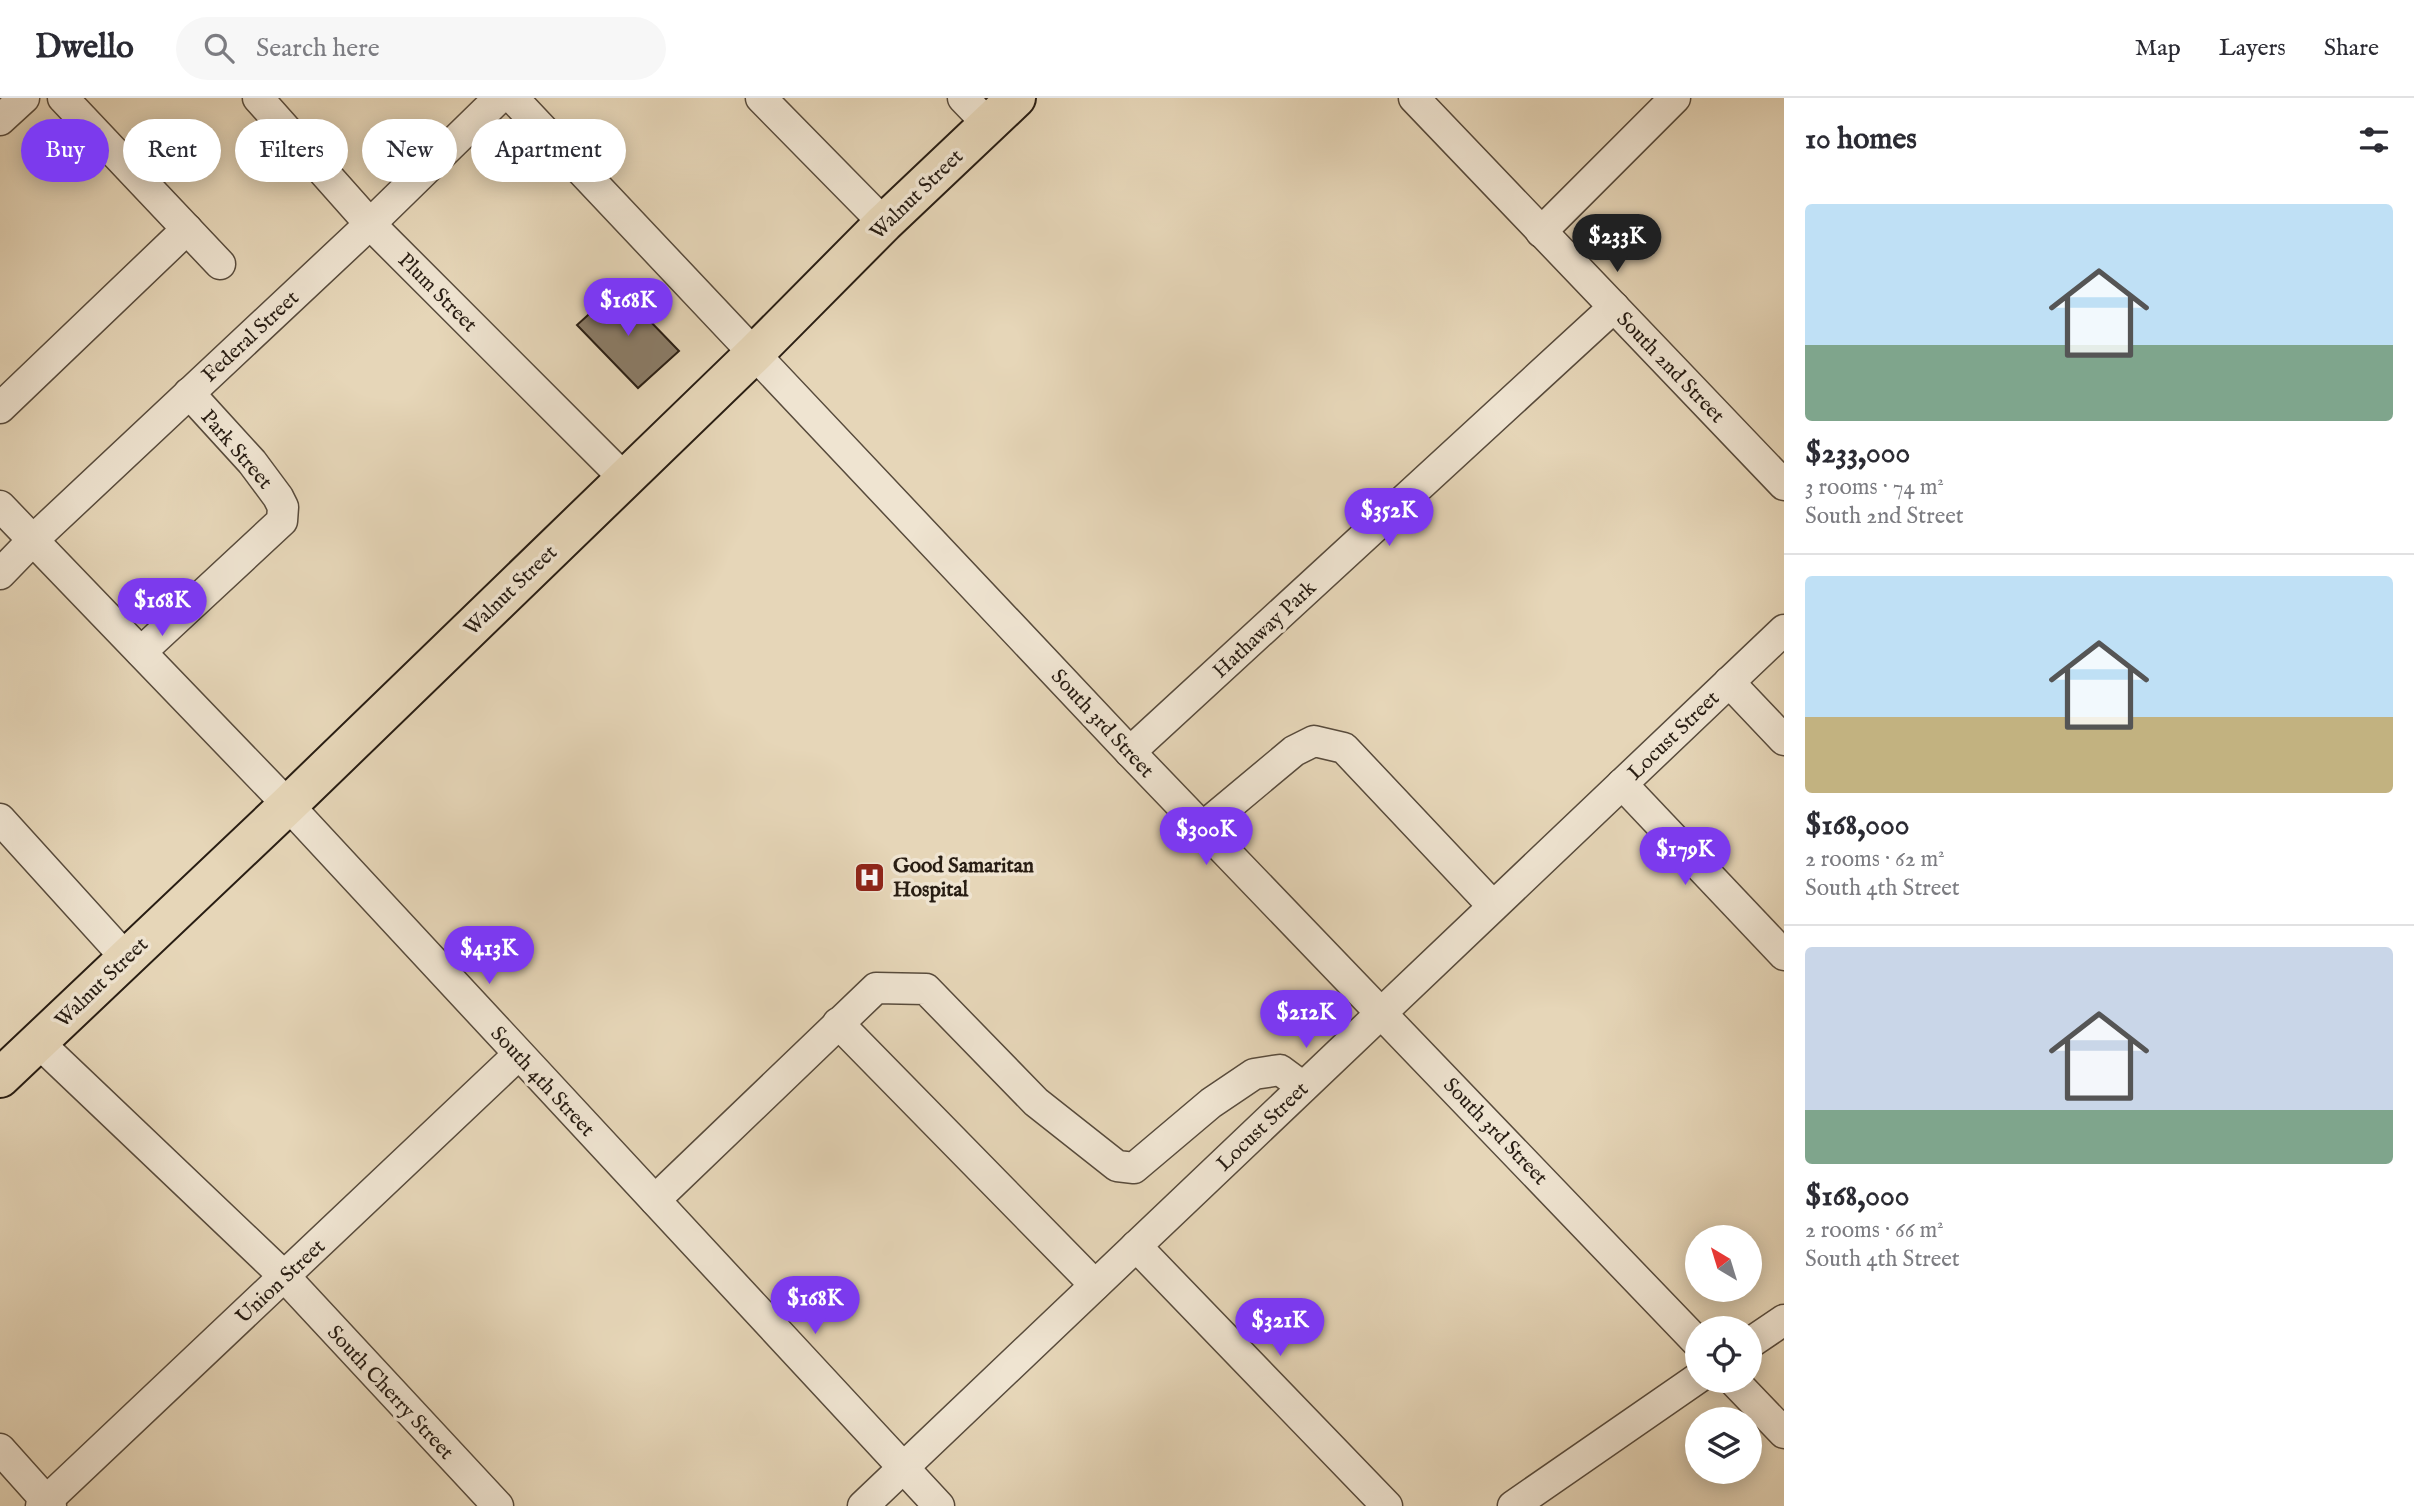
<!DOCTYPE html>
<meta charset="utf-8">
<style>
body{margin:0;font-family:"IM FELL English",serif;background:#f7f7f7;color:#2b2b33;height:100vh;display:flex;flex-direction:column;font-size:26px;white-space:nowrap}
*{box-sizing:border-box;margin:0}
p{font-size:23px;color:#7c7c81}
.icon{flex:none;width:38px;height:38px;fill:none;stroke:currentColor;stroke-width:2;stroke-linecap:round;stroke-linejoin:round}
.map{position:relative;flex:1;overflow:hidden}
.sheet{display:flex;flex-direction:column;background:#fff;width:630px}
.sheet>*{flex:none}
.hud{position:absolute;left:21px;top:21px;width:665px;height:63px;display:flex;gap:14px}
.needle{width:46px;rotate:322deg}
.fabs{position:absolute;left:1685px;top:1127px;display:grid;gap:14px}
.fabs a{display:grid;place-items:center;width:77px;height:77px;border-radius:50%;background:#fff;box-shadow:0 4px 18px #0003;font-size:35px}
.price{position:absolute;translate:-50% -60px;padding:0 16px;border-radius:24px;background:#7c3aed;color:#fff;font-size:23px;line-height:46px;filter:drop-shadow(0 2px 4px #0008)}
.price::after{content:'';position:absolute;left:50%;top:42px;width:21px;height:16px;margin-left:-10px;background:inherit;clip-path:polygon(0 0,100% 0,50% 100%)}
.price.selected{background:#222;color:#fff}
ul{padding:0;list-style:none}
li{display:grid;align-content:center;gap:14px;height:371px;padding:0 21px}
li+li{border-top:2px solid #e1e1e2}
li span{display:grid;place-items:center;height:217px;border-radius:7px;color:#555}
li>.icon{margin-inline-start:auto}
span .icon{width:126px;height:126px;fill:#fffc;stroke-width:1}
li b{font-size:30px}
h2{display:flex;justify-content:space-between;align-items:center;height:84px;padding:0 21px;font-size:30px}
.chip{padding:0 24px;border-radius:32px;background:#fff;box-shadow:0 4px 18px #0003;font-size:24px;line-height:63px}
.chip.selected{background:#7c3aed;color:#fff}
header{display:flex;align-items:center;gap:42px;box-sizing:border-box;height:98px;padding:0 35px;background:#fff;border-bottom:2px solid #e1e1e2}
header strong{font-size:33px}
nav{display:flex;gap:38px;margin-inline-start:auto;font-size:24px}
.search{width:490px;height:63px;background:#f7f7f7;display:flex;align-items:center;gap:18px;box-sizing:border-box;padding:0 24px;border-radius:38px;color:#7c7c81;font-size:26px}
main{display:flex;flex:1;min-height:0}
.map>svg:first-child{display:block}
.building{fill:#8b7d69;stroke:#281d13;stroke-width:2}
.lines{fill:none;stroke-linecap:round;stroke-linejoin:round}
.minor-casing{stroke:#584b3c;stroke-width:33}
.highway-casing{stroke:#281d13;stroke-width:42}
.minor{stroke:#efe4d1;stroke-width:30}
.highway{stroke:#e6d6b8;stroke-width:38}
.labels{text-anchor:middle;stroke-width:7;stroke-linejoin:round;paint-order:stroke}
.street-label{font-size:21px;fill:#281d13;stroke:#efe4d1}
.poi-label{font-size:21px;font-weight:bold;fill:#281d13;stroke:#efe4d1;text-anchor:start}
</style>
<header>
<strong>Dwello</strong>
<div class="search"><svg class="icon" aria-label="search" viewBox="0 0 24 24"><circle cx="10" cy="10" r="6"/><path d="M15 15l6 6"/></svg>Search here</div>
<nav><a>Map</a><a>Layers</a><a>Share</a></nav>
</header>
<main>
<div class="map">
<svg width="1784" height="1408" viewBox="0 0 1784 1408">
<rect width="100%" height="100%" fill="#e6d6b8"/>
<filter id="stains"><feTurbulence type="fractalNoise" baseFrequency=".00286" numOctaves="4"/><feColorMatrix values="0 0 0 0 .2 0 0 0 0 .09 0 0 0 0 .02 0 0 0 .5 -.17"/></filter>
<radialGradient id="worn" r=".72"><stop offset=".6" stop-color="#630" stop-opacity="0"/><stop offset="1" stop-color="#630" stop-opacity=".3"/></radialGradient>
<!-- building -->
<path class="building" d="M 618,190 L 679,253 L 638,290 L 577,227 Z"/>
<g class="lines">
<defs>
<g id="minor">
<path d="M 63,0 L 220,166"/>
<path d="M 258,0 L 370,126 L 625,381"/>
<path d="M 513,0 L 1130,654 L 1698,1245"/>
<path d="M 761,0 L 884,125"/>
<path d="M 963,0 L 989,27"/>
<path d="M 1414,0 L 1784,387"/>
<path d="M 0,22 L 24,0"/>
<path d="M 1541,134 L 1675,0"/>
<path d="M 0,310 L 187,131"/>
<path d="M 0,408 L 288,707 L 939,1408"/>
<path d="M 0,476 L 33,442 L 370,126 L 499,0"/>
<path d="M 141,554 L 282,423 L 283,409 L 278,399 L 252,364 L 189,295"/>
<path d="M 1729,584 L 1784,642"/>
<path d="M 1130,654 L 1614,209"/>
<path d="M 1622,686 L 1784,857"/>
<path d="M 0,721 L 126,860"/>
<path d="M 1203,729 L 1294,653 L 1314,643 L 1344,650 L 1493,808"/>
<path d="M 838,925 L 1095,1187"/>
<path d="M 38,944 L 285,1179 L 498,1408"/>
<path d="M 655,1102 L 876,890 L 926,891 L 1036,1004 L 1117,1068 L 1134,1070 L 1211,1005 L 1254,976 L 1280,972 L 1303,989"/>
<path d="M 1136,1148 L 1387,1408"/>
<path d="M 1750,1245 L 1784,1222"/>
<path d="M 1734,1283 L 1784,1335"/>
<path d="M 0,1351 L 51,1408"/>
<path d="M 41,1408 L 518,957"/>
<path d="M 863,1408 L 1784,532"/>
<path d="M 1513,1408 L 1698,1280"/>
</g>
<path id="highway" d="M 0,980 L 288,707 L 755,255 L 884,125 L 1016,0"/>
</defs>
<!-- minor casing -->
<use href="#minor" class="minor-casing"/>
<!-- highway casing -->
<use href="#highway" class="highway-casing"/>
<!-- minor -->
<use href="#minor" class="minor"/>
<!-- highway -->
<use href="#highway" class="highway"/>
</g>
<!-- icons -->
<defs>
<symbol id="hospital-square" viewBox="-11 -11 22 22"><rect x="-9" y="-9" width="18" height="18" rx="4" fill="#8f2418" stroke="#efe4d1"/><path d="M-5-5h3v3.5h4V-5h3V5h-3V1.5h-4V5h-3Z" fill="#fff"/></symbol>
</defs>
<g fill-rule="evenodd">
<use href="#hospital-square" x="852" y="762" width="35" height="35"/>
</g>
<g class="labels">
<!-- street labels -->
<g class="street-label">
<text transform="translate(916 96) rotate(-44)" y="7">Walnut Street</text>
<text transform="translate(438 194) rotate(45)" y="7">Plum Street</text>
<text transform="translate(250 238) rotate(-43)" y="7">Federal Street</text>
<text transform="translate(1671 269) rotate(46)" y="7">South 2nd Street</text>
<text transform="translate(237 351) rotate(49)" y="7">Park Street</text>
<text transform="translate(510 492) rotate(-44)" y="7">Walnut Street</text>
<text transform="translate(1264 531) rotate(-43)" y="7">Hathaway Park</text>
<text transform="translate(1103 625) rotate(47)" y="7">South 3rd Street</text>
<text transform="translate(1673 637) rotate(-44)" y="7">Locust Street</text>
<text transform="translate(101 884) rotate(-44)" y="7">Walnut Street</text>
<text transform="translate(543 983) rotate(47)" y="7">South 4th Street</text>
<text transform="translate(1262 1028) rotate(-44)" y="7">Locust Street</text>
<text transform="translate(1496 1033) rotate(46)" y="7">South 3rd Street</text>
<text transform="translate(280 1183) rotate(-43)" y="7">Union Street</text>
<text transform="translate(391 1294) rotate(47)" y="7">South Cherry Street</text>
</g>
<!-- poi labels -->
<g class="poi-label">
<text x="893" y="774">Good Samaritan<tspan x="893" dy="24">Hospital</tspan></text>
</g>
</g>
<rect width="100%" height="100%" filter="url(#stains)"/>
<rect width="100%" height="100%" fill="url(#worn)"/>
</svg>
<div class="fabs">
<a><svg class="needle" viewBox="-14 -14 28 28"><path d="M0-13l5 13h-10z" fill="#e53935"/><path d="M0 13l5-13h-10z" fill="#7c7c81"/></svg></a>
<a><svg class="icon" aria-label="locate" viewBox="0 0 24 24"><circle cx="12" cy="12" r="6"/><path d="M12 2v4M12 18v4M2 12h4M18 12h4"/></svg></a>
<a><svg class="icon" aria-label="layers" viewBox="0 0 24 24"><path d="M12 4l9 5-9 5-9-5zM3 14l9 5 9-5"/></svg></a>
</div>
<b class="price selected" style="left:1617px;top:176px">$233K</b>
<b class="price" style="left:628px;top:240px">$168K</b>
<b class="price" style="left:1389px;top:450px">$352K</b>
<b class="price" style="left:162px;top:540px">$168K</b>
<b class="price" style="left:1206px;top:769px">$300K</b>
<b class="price" style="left:1685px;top:789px">$179K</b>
<b class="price" style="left:489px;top:888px">$413K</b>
<b class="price" style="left:1306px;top:952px">$212K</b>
<b class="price" style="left:815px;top:1238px">$168K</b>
<b class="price" style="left:1280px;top:1260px">$321K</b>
<div class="hud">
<a class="chip selected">Buy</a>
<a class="chip">Rent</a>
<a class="chip">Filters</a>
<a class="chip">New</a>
<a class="chip">Apartment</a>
</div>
</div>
<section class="sheet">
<h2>10 homes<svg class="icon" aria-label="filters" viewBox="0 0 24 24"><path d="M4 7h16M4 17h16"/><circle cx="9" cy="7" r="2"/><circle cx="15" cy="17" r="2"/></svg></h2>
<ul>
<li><span style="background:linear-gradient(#bfe0f5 65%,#7fa58c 0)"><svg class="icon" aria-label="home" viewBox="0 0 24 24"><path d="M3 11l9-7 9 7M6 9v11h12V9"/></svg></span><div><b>$233,000</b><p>3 rooms · 74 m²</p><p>South 2nd Street</p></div></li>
<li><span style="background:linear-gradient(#bfe0f5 65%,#c2b280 0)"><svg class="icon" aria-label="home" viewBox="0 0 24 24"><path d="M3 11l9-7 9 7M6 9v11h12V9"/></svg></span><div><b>$168,000</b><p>2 rooms · 62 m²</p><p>South 4th Street</p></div></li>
<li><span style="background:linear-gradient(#c9d6e8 75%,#7fa58c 0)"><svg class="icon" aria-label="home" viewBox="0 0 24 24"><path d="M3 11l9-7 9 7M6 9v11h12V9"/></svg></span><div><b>$168,000</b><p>2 rooms · 66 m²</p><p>South 4th Street</p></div></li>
</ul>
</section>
</main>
